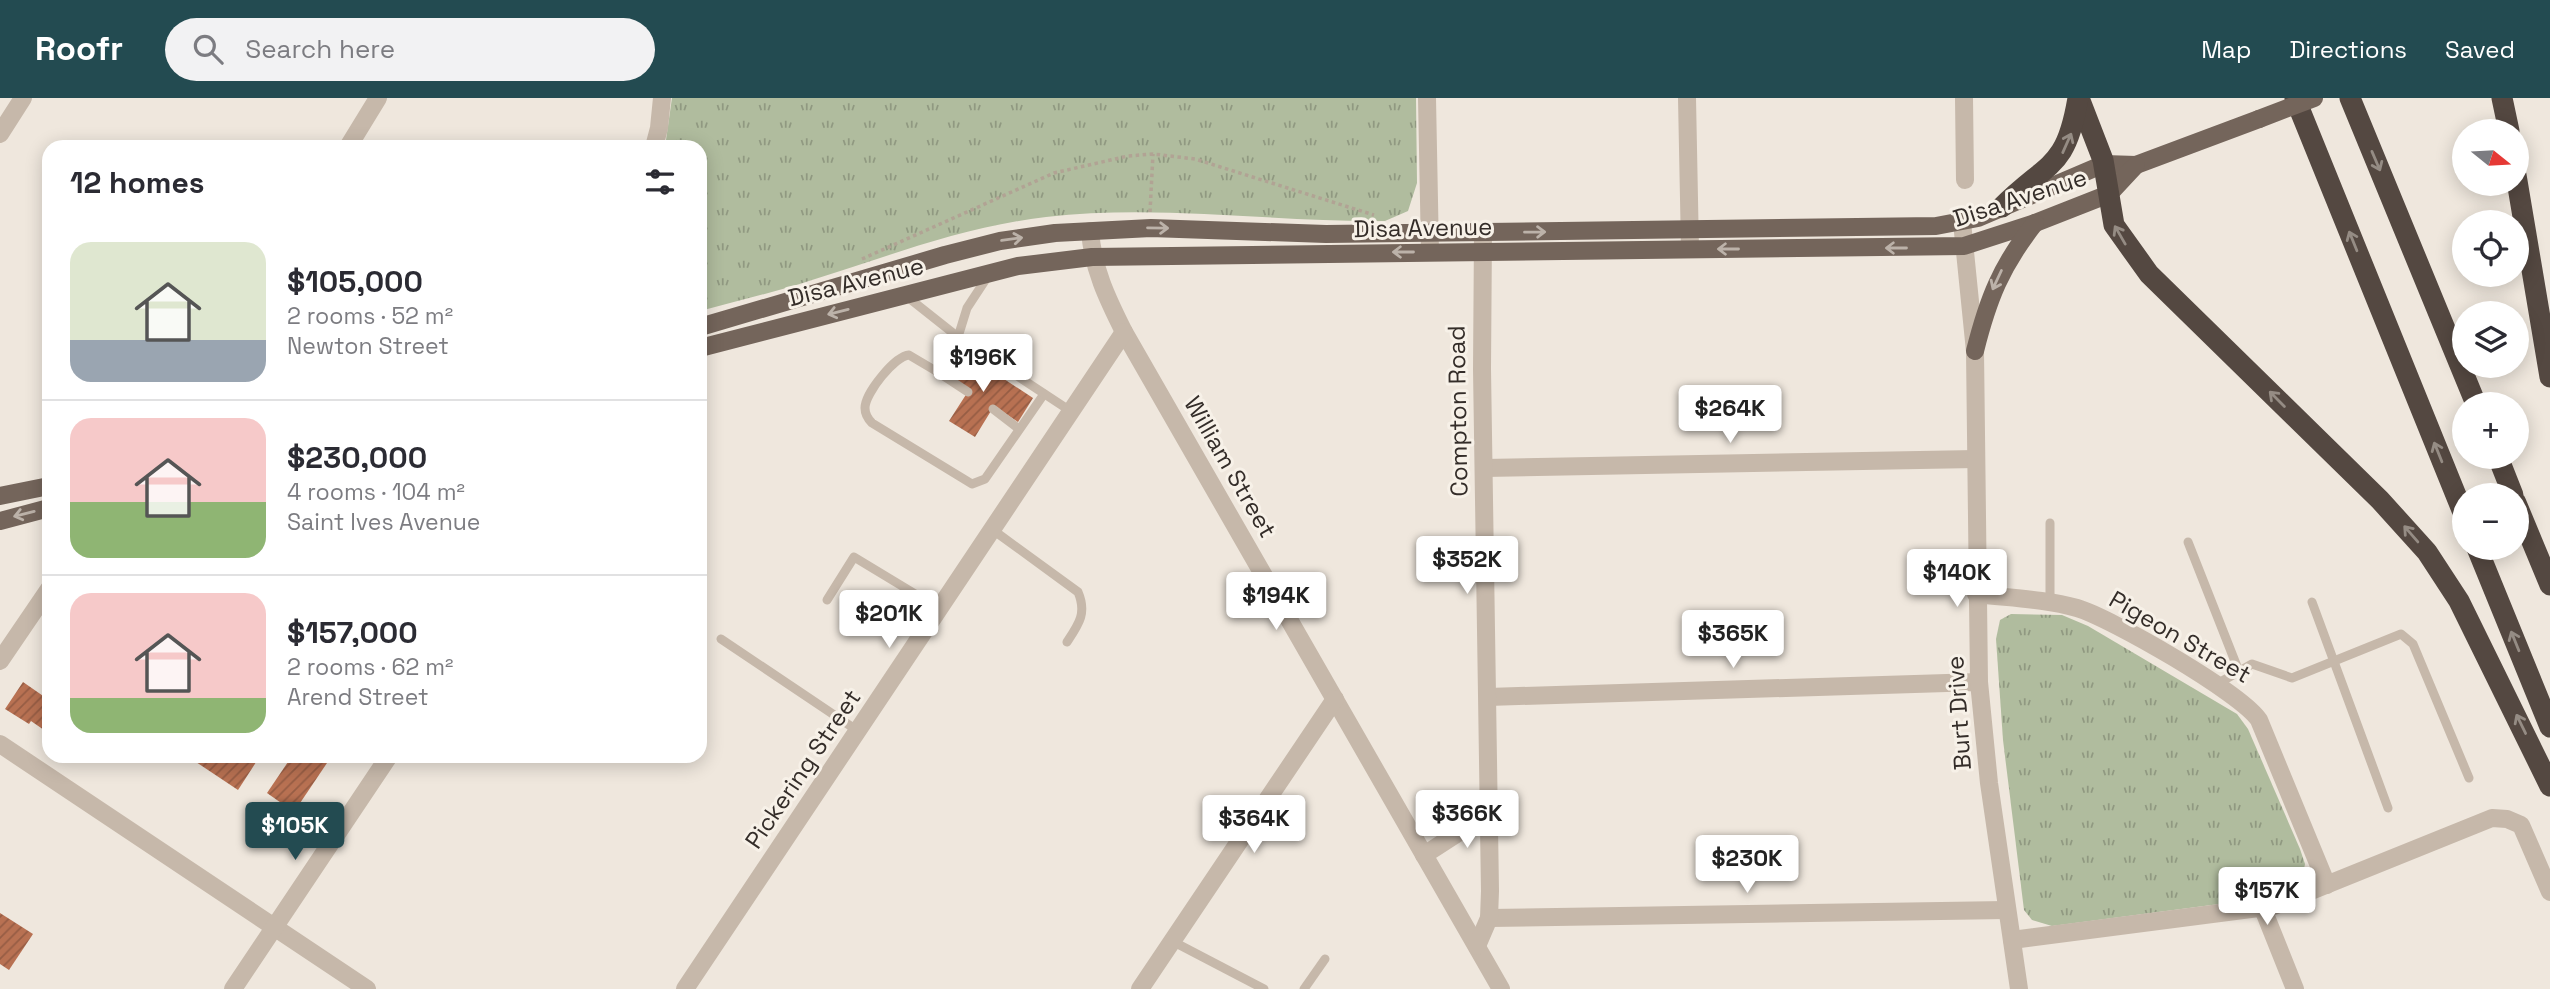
<!DOCTYPE html>
<meta charset="utf-8">
<style>
body{margin:0;font-family:"Space Grotesk",sans-serif;background:#f2f2f3;color:#2b2b33;height:100vh;display:flex;flex-direction:column;font-size:26px;white-space:nowrap}
*{box-sizing:border-box;margin:0}
p{font-size:23px;color:#7c7c81}
.icon{flex:none;width:38px;height:38px;fill:none;stroke:currentColor;stroke-width:2;stroke-linecap:round;stroke-linejoin:round}
.map{position:relative;flex:1;overflow:hidden}
.drawer{position:absolute;left:42px;top:42px;width:665px;height:623px;display:flex;flex-direction:column;background:#fff;border-radius:21px;box-shadow:0 4px 18px #0003}
.drawer>*{flex:none}
.needle{width:46px;rotate:108deg}
.buttons{position:absolute;left:2452px;top:21px;display:grid;gap:14px}
.buttons a{display:grid;place-items:center;width:77px;height:77px;border-radius:50%;background:#fff;box-shadow:0 4px 18px #0003;font-size:35px}
.price{position:absolute;translate:-50% -60px;padding:0 16px;border-radius:7px;background:#fff;color:#222;font-size:23px;line-height:46px;filter:drop-shadow(0 2px 4px #0008)}
.price::after{content:'';position:absolute;left:50%;top:42px;width:21px;height:16px;margin-left:-10px;background:inherit;clip-path:polygon(0 0,100% 0,50% 100%)}
.price.current{background:#234b51;color:#fff}
ul{padding:0;list-style:none}
li{display:flex;align-items:center;gap:21px;height:175px;padding:0 28px}
li+li{border-top:2px solid #e1e1e2}
li span{display:grid;place-items:center;flex:none;width:196px;height:140px;border-radius:21px;color:#555}
li>.icon{margin-inline-start:auto}
span .icon{width:84px;height:84px;fill:#fffc;stroke-width:1}
li b{font-size:30px}
h2{display:flex;justify-content:space-between;align-items:center;height:84px;padding:0 28px;font-size:30px}
header{display:flex;align-items:center;gap:42px;box-sizing:border-box;height:98px;padding:0 35px;background:#234b51;color:#fff}
header strong{font-size:33px}
nav{display:flex;gap:38px;margin-inline-start:auto;font-size:24px}
.search{width:490px;height:63px;background:#f2f2f3;display:flex;align-items:center;gap:18px;box-sizing:border-box;padding:0 24px;border-radius:38px;color:#7c7c81;font-size:26px}
.map>svg:first-child{display:block}
.park{fill:url(#park-tufts)}
.building{fill:url(#building-hatch)}
.lines{fill:none;stroke-linecap:round;stroke-linejoin:round}
.path{stroke:#b1a394;stroke-width:3.5;stroke-dasharray:3.5 3.5;stroke-linecap:butt}
.service{stroke:#c6b8aa;stroke-width:9}
.minor{stroke:#c6b8aa;stroke-width:18}
.tertiary{stroke:#c6b8aa;stroke-width:18}
.primary{stroke:#74655b;stroke-width:18}
.motorway{stroke:#544841;stroke-width:21}
.primary-bridge{stroke:#74655b;stroke-width:18}
.oneway{stroke:#958c84}
.oneway2{stroke:#bcb2a9}
.labels{text-anchor:middle;stroke-width:6;stroke-linejoin:round;paint-order:stroke}
.street-label{font-size:24px;fill:#342d29;stroke:#f7f1e8}
</style>
<header>
<strong>Roofr</strong>
<div class="search"><svg class="icon" aria-label="search" viewBox="0 0 24 24"><circle cx="10" cy="10" r="6"/><path d="M15 15l6 6"/></svg>Search here</div>
<nav><a>Map</a><a>Directions</a><a>Saved</a></nav>
</header>
<div class="map">
<svg width="2550" height="891" viewBox="0 0 2550 891">
<defs>
<pattern id="park-tufts" width="24" height="20" patternUnits="userSpaceOnUse" patternTransform="scale(1.75)"><rect width="24" height="20" fill="#b0bc9e"/><path d="M3 7l-1-3M5 7V3M7 7l1-3M15 17l-1-3M17 17v-4M19 17l1-3" fill="none" stroke="#909981"/></pattern>
<pattern id="building-hatch" width="6" height="6" patternUnits="userSpaceOnUse" patternTransform="scale(1.75)"><rect width="6" height="6" fill="#b87152"/><path d="M-1 1l2-2M0 6l6-6M5 7l2-2" fill="none" stroke="#965d44"/></pattern>
</defs>
<rect width="100%" height="100%" fill="#efe7dd"/>
<!-- park -->
<g class="park">
<path d="M 672,0 L 1416,0 L 1417,85 L 1408,113 L 1385,123 C 1273,124 1158,106 1046,119 C 963,129 892,157 812,182 C 775,194 737,203 700,213 L 700,49 L 665,49 Z"/>
<path d="M 2011,516 L 2062,517 L 2088,528 L 2237,616 L 2248,631 L 2300,751 L 2305,766 L 2302,781 L 2291,790 L 2265,800 L 2052,828 L 2032,822 L 2024,812 L 2003,642 L 1996,541 L 2000,522 Z"/>
</g>
<!-- building -->
<g class="building">
<path d="M 960,252 L 1033,300 L 1018,324 L 994,308 L 975,339 L 949,323 L 969,292 L 944,276 Z"/>
<path d="M 23,584 L 49,602 L 49,625 L 44,632 L 31,623 L 29,626 L 5,611 Z"/>
<path d="M 187,658 L 260,658 L 238,692 Z"/>
<path d="M 292,658 L 316,658 L 327,665 L 294,714 L 267,695 Z"/>
<path d="M 0,815 L 33,836 L 9,872 L 0,866 Z"/>
</g>
<g class="lines">
<!-- path -->
<g class="path">
<path d="M 1150,114 L 1153,56"/>
<path d="M 862,161 L 1054,75 L 1128,58 L 1153,56 L 1195,61 L 1374,117"/>
</g>
<!-- service -->
<g class="service">
<path d="M 988,178 L 967,210 L 958,239 L 936,273 L 909,257 C 895,258 865,295 865,310 C 865,316 868,321 872,325 L 972,386 L 985,381 L 1044,296"/>
<path d="M 905,197 L 958,239 L 1072,314"/>
<path d="M 936,273 L 968,294"/>
<path d="M 993,311 L 1019,331"/>
<path d="M 993,432 L 1078,494 C 1087,515 1079,526 1067,544"/>
<path d="M 2188,444 L 2238,571"/>
<path d="M 827,502 L 854,459 L 940,511"/>
<path d="M 2312,504 L 2388,710"/>
<path d="M 2050,505 L 2050,425"/>
<path d="M 721,541 L 858,633"/>
<path d="M 2217,586 L 2252,566 L 2292,580 L 2401,536 L 2413,546 L 2469,680"/>
<path d="M 1172,843 L 1264,891"/>
<path d="M 1304,891 L 1325,861"/>
</g>
<!-- minor -->
<g class="minor">
<path d="M 1427,0 L 1430,154"/>
<path d="M 1687,0 L 1690,151"/>
<path d="M 1964,0 L 1965,82"/>
<path d="M 0,36 L 23,0"/>
<path d="M 348,49 L 378,0"/>
<path d="M 654,49 L 659,30 L 662,0"/>
<path d="M 1090,133 C 1093,171 1107,200 1124,234 L 1501,891"/>
<path d="M 1484,370 L 1976,361"/>
<path d="M 1976,496 C 2009,500 2045,501 2077,510 C 2111,520 2241,595 2259,622 L 2327,787"/>
<path d="M 0,563 L 49,491"/>
<path d="M 1488,599 L 1979,584"/>
<path d="M 0,646 L 367,891"/>
<path d="M 1424,757 L 1489,715"/>
<path d="M 2263,811 L 2295,891"/>
<path d="M 1489,820 L 2006,812"/>
<path d="M 2012,842 L 2274,808 L 2492,720 L 2507,721 L 2521,727 L 2550,794"/>
<path d="M 1477,848 L 1489,820 L 1490,793 L 1482,271 L 1483,135"/>
<path d="M 233,891 L 389,658"/>
<path d="M 685,891 L 1124,234"/>
<path d="M 1140,891 L 1335,601"/>
</g>
<!-- tertiary -->
<path class="tertiary" d="M 1962,124 L 1975,253 L 1979,584 L 1989,685 L 2019,891"/>
<!-- primary -->
<g class="primary">
<path d="M 700,229 L 945,157 L 1000,143 L 1055,135 L 1151,130 L 1326,136 L 1936,128 L 1978,120 L 2104,66 L 2136,67 L 2259,21"/>
<path d="M 700,250 L 1018,168 L 1092,159 L 1964,148 L 2035,125 L 2109,96 L 2136,67"/>
<path d="M 1975,253 C 1988,201 2001,168 2035,125"/>
<path d="M 0,398 L 49,388"/>
<path d="M 0,423 L 49,410"/>
</g>
<!-- motorway -->
<g class="motorway">
<path d="M 2079,0 L 2103,62 L 2114,127 L 2149,176 L 2380,402 L 2427,454 L 2459,503 L 2550,688"/>
<path d="M 2295,0 L 2464,417"/>
<path d="M 2350,0 L 2476,306"/>
<path d="M 2502,0 L 2509,33"/>
<path d="M 2516,77 L 2550,279"/>
<path d="M 2002,109 C 2048,63 2066,72 2078,0"/>
<path d="M 2498,359 L 2513,397"/>
<path d="M 2516,405 L 2550,487"/>
<path d="M 2477,450 L 2550,629"/>
</g>
<!-- primary-bridge -->
<path class="primary-bridge" d="M 2259,21 L 2314,0"/>
</g>
<!-- one-way arrows -->
<defs><path id="oneway-shaft" d="M-6 0H5M1.5-3L5.5 0L1.5 3" fill="none" stroke-width="1.6" stroke-linecap="round" stroke-linejoin="round" transform="scale(1.75)"/></defs>
<g class="oneway">
<use href="#oneway-shaft" transform="translate(2067 45) rotate(-66)"/>
<use href="#oneway-shaft" transform="translate(2376 63) rotate(67)"/>
<use href="#oneway-shaft" transform="translate(2120 137) rotate(-120)"/>
<use href="#oneway-shaft" transform="translate(2353 143) rotate(-112)"/>
<use href="#oneway-shaft" transform="translate(2277 301) rotate(-135)"/>
<use href="#oneway-shaft" transform="translate(2438 354) rotate(-112)"/>
<use href="#oneway-shaft" transform="translate(2411 436) rotate(-131)"/>
<use href="#oneway-shaft" transform="translate(2515 543) rotate(-112)"/>
<use href="#oneway-shaft" transform="translate(2521 626) rotate(-116)"/>
</g>
<g class="oneway2">
<use href="#oneway-shaft" transform="translate(1158 130) rotate(1)"/>
<use href="#oneway-shaft" transform="translate(1535 134) rotate(-1)"/>
<use href="#oneway-shaft" transform="translate(1012 141) rotate(-8)"/>
<use href="#oneway-shaft" transform="translate(1896 150) rotate(180)"/>
<use href="#oneway-shaft" transform="translate(1728 151) rotate(180)"/>
<use href="#oneway-shaft" transform="translate(1403 154) rotate(180)"/>
<use href="#oneway-shaft" transform="translate(1997 182) rotate(115)"/>
<use href="#oneway-shaft" transform="translate(838 214) rotate(166)"/>
<use href="#oneway-shaft" transform="translate(24 416) rotate(166)"/>
</g>
<g class="labels">
<!-- street labels -->
<g class="street-label">
<text transform="translate(2020 100) rotate(-18)" y="8">Disa Avenue</text>
<text transform="translate(1423 130) rotate(-1)" y="8">Disa Avenue</text>
<text transform="translate(856 184) rotate(-14)" y="8">Disa Avenue</text>
<text transform="translate(1458 313) rotate(-91)" y="8">Compton Road</text>
<text transform="translate(1230 369) rotate(60)" y="8">William Street</text>
<text transform="translate(2180 539) rotate(30)" y="8">Pigeon Street</text>
<text transform="translate(1959 615) rotate(-94)" y="8">Burt Drive</text>
<text transform="translate(803 671) rotate(-56)" y="8">Pickering Street</text>
</g>
</g>
</svg>
<div class="buttons">
<a><svg class="needle" viewBox="-14 -14 28 28"><path d="M0-13l5 13h-10z" fill="#e53935"/><path d="M0 13l5-13h-10z" fill="#7c7c81"/></svg></a>
<a><svg class="icon" aria-label="locate" viewBox="0 0 24 24"><circle cx="12" cy="12" r="6"/><path d="M12 2v4M12 18v4M2 12h4M18 12h4"/></svg></a>
<a><svg class="icon" aria-label="layers" viewBox="0 0 24 24"><path d="M12 4l9 5-9 5-9-5zM3 14l9 5 9-5"/></svg></a>
<a>+</a>
<a>−</a>
</div>
<b class="price" style="left:983px;top:296px">$196K</b>
<b class="price" style="left:1730px;top:347px">$264K</b>
<b class="price" style="left:1467px;top:498px">$352K</b>
<b class="price" style="left:1957px;top:511px">$140K</b>
<b class="price" style="left:1276px;top:534px">$194K</b>
<b class="price" style="left:889px;top:552px">$201K</b>
<b class="price" style="left:1733px;top:572px">$365K</b>
<b class="price" style="left:1467px;top:752px">$366K</b>
<b class="price" style="left:1254px;top:757px">$364K</b>
<b class="price current" style="left:295px;top:764px">$105K</b>
<b class="price" style="left:1747px;top:797px">$230K</b>
<b class="price" style="left:2267px;top:829px">$157K</b>
<section class="drawer">
<h2>12 homes<svg class="icon" aria-label="filters" viewBox="0 0 24 24"><path d="M4 7h16M4 17h16"/><circle cx="9" cy="7" r="2"/><circle cx="15" cy="17" r="2"/></svg></h2>
<ul>
<li><span style="background:linear-gradient(#dfe7d0 70%,#9aa5b1 0)"><svg class="icon" aria-label="home" viewBox="0 0 24 24"><path d="M3 11l9-7 9 7M6 9v11h12V9"/></svg></span><div><b>$105,000</b><p>2 rooms · 52 m²</p><p>Newton Street</p></div></li>
<li><span style="background:linear-gradient(#f6c9c9 60%,#8fb573 0)"><svg class="icon" aria-label="home" viewBox="0 0 24 24"><path d="M3 11l9-7 9 7M6 9v11h12V9"/></svg></span><div><b>$230,000</b><p>4 rooms · 104 m²</p><p>Saint Ives Avenue</p></div></li>
<li><span style="background:linear-gradient(#f6c9c9 75%,#8fb573 0)"><svg class="icon" aria-label="home" viewBox="0 0 24 24"><path d="M3 11l9-7 9 7M6 9v11h12V9"/></svg></span><div><b>$157,000</b><p>2 rooms · 62 m²</p><p>Arend Street</p></div></li>
</ul>
</section>
</div>
